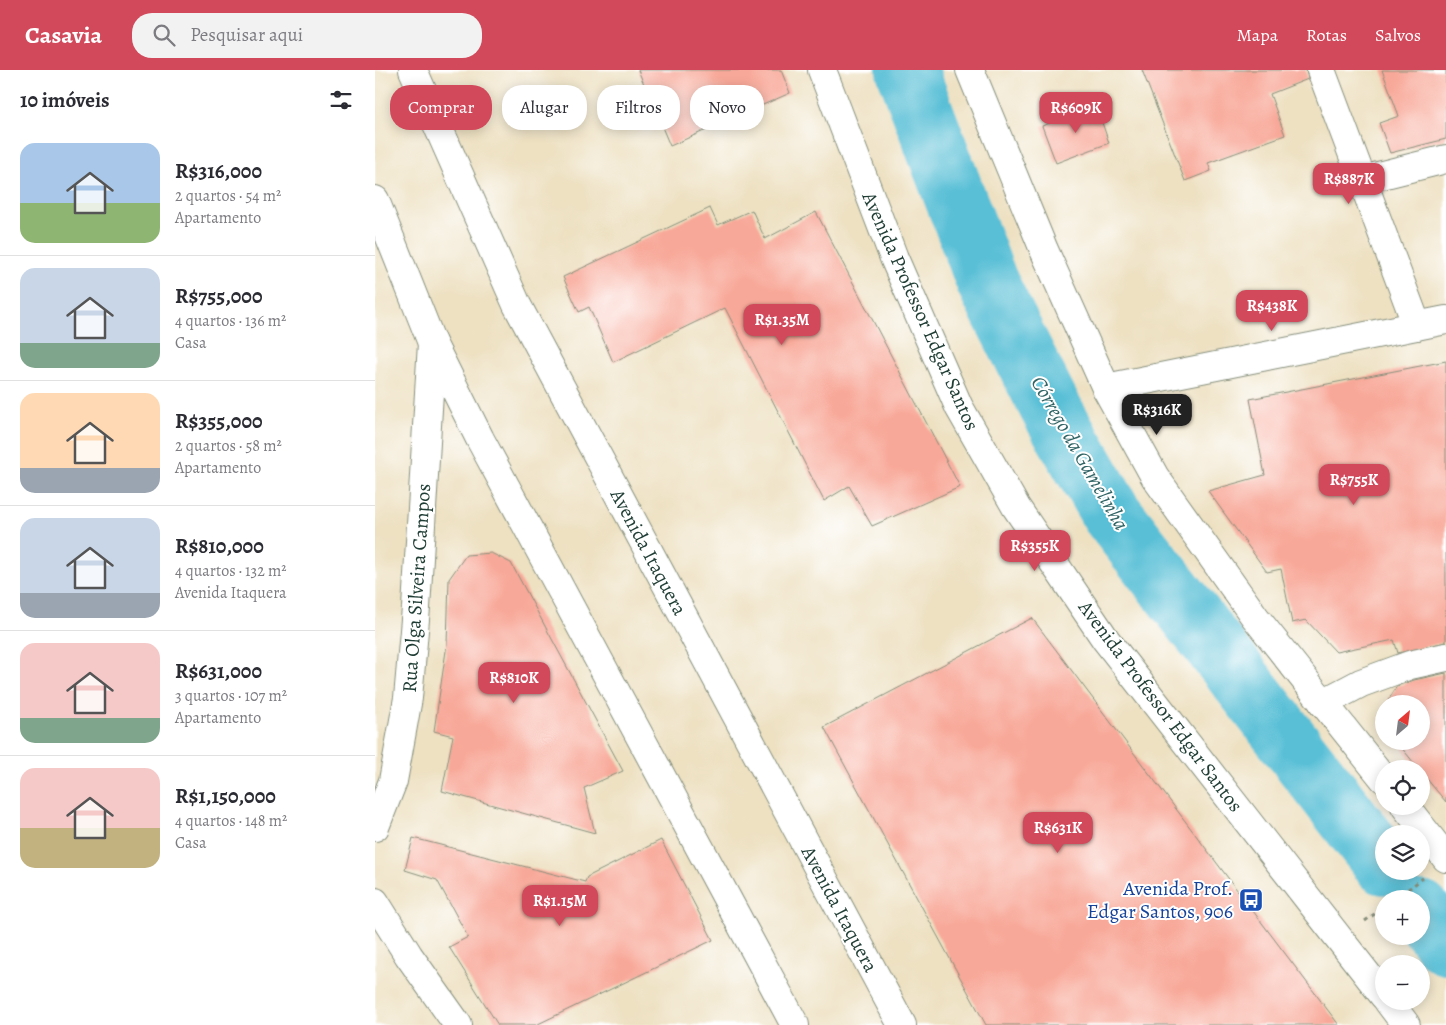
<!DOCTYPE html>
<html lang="pt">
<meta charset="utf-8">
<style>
body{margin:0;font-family:Alegreya,serif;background:#f2f2f3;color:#2b2b33;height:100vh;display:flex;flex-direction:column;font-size:19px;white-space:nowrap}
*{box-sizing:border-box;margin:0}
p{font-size:16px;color:#7c7c81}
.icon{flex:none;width:28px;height:28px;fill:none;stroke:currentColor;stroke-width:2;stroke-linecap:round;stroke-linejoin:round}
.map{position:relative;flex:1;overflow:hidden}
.side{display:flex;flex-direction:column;background:#fff;width:375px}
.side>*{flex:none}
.top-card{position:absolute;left:15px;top:15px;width:475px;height:45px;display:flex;gap:10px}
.needle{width:32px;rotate:28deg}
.buttons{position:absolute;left:1000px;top:625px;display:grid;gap:10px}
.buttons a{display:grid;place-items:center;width:55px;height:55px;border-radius:50%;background:#fff;box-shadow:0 2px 12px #0003;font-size:25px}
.price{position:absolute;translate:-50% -42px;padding:0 11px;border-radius:10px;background:#d1495b;color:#fff;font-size:16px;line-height:32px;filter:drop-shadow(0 1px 2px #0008)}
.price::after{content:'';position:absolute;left:50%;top:30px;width:15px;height:11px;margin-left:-8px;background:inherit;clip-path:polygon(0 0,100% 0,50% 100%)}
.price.selected{background:#222;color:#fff}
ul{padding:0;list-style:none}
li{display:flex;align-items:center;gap:15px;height:125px;padding:0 20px}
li+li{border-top:1px solid #e1e1e2}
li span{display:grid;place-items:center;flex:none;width:140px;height:100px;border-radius:15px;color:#555}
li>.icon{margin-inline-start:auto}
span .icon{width:60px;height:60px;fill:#fffc;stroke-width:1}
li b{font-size:21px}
h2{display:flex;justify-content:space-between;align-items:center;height:60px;padding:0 20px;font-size:21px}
.chip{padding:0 18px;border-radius:20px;background:#fff;box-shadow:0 2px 12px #0003;font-size:18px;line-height:45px}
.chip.selected{background:#d1495b;color:#fff}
header{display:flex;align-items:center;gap:30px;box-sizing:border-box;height:70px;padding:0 25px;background:#d1495b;color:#fff}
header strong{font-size:24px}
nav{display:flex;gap:28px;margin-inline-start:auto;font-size:18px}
.search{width:350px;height:45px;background:#f2f2f3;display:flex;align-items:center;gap:12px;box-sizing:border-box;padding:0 18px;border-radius:20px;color:#7c7c81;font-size:19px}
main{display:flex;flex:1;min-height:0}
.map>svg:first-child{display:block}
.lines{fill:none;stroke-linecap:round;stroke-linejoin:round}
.river{stroke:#58bfd6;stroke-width:62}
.building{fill:#f8a898}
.minor-casing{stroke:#868f7b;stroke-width:30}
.secondary-casing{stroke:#868f7b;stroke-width:30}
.primary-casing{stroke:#868f7b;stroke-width:30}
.path{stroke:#868f7b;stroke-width:3;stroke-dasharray:4 4;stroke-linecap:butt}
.minor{stroke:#fff;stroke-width:28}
.secondary{stroke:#fff;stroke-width:28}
.primary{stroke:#fff;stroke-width:28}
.labels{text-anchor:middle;stroke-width:4;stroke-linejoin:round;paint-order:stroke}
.street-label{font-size:20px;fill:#1f3d34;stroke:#fff}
.transit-label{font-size:20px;fill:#164399;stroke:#fff;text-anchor:end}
.water-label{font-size:21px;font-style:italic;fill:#306465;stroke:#fff}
</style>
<header>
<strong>Casavia</strong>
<div class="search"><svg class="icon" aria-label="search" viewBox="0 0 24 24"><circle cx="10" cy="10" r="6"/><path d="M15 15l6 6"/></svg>Pesquisar aqui</div>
<nav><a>Mapa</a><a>Rotas</a><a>Salvos</a></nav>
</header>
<main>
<section class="side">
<h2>10 imóveis<svg class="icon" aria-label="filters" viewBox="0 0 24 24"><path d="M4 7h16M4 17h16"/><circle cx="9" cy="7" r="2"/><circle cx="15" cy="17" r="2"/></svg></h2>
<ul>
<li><span style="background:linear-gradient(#a9c7e8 60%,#8fb573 0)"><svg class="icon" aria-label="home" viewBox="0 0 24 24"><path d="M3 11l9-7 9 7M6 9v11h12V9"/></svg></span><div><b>R$316,000</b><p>2 quartos · 54 m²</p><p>Apartamento</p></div></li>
<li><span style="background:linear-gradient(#c9d6e8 75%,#7fa58c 0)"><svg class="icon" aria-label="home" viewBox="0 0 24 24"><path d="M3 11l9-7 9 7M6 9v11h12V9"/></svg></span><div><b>R$755,000</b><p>4 quartos · 136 m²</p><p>Casa</p></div></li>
<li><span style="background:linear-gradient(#ffd9b3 75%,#9aa5b1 0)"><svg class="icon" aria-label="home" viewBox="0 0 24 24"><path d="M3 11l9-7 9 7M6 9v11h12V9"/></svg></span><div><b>R$355,000</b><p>2 quartos · 58 m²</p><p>Apartamento</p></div></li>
<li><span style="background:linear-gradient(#c9d6e8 75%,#9aa5b1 0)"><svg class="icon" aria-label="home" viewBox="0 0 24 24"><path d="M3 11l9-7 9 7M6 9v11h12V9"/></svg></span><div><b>R$810,000</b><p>4 quartos · 132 m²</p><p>Avenida Itaquera</p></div></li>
<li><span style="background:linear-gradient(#f6c9c9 75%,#7fa58c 0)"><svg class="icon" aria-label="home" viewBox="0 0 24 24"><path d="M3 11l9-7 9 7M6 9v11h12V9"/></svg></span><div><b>R$631,000</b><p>3 quartos · 107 m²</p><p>Apartamento</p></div></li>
<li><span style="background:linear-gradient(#f6c9c9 60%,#c2b280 0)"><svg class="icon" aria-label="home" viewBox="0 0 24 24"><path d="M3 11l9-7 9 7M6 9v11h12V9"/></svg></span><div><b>R$1,150,000</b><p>4 quartos · 148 m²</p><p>Casa</p></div></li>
</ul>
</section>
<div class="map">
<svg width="1071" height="955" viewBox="0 0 1071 955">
<rect width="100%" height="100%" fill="#fff"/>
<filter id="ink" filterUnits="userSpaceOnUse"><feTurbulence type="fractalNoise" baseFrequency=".02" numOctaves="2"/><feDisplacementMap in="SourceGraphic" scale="10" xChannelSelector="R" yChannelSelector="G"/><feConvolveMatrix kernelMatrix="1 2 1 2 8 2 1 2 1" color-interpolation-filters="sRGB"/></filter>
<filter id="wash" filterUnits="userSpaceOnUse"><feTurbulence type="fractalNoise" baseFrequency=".0096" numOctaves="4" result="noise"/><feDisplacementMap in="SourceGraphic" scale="20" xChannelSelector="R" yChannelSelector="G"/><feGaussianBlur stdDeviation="1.12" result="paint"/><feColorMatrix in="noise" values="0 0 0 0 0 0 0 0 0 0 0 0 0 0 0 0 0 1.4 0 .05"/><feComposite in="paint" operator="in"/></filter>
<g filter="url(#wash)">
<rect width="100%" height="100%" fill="#eee1c2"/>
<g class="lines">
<!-- river -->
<g class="river">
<path d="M 532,0 L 612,212 L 675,337 L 736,443 L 1009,794"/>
<path d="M 1046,842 L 1071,874"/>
</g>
</g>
<g id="blocks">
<!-- building -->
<g class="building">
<path d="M 263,0 L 406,0 L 415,23 L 295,76 Z"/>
<path d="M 767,0 L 931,0 L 933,9 L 895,24 L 910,65 L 833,93 L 836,101 L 810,111 Z"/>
<path d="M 1007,0 L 1071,0 L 1071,69 L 1015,83 L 1004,53 L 1024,46 Z"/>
<path d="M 721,35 L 734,73 L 681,93 L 667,56 Z"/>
<path d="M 335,138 L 343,155 L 377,140 L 390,169 L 441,142 L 585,417 L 497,456 L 474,416 L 449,431 L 350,238 L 238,292 L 214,237 L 204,242 L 188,207 Z"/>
<path d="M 1071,291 L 1071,572 L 1023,583 L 1019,570 L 961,582 L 931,550 L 917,553 L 906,499 L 892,502 L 833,421 L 890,405 L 875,329 Z"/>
<path d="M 116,483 L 136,493 L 248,701 L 209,718 L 220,763 L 67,721 L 78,666 L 59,661 L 72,574 L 74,509 L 91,485 Z"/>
<path d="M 657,548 L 964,955 L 611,955 L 449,657 Z"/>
<path d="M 1071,603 L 1071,732 L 1046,702 L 1046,699 L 1044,699 L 1021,671 L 1046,671 L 1046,634 L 1011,634 L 1022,616 L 1039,610 Z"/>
<path d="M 38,768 L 210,812 L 212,807 L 286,770 L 338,870 L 161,955 L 123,955 L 74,877 L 93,867 L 62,810 L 30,800 Z"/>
</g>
</g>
</g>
<g filter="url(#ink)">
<use href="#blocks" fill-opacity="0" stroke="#868f7b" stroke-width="1"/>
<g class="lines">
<defs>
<g id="minor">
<path d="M 946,0 L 1042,256"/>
<path d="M 987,110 L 1071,89"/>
<path d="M 731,318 L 1071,250"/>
<path d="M 948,633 L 986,613 L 1035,595 L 1071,587"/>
<path d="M 0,757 L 18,711 L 33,628 L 41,538 L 57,273"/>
<path d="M 0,832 L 34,886 L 83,955"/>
</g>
<g id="secondary">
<path d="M 447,0 L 519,188 L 584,337 L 641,437 L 731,570 L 1009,926"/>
<path d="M 595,0 L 669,180 L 731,318 L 780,407 L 880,547 L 1009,709"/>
<path d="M 1030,736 L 1071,788"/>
<path d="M 1013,931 L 1031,955"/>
</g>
<g id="primary">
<path d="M 38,0 L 142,235 L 527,955"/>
<path d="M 0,130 L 57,273 L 105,369 L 420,955"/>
</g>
</defs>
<!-- minor casing -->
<use href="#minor" class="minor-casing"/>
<!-- secondary casing -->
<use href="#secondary" class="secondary-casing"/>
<!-- primary casing -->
<use href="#primary" class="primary-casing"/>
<!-- path -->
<g class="path">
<path d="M 1020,829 L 1048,808"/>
<path d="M 990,851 L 1009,837"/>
</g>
<!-- minor -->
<use href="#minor" class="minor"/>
<!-- secondary -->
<use href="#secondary" class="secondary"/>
<!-- primary -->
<use href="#primary" class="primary"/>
</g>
</g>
<!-- icons -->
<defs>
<symbol id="bus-square" viewBox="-11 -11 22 22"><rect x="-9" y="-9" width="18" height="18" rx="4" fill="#1a4fb4" stroke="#fff"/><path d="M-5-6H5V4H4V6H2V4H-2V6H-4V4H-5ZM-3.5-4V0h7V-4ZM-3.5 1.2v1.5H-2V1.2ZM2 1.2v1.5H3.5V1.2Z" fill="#fff"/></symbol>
</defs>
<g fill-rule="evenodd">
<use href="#bus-square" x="862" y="816" width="28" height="28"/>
</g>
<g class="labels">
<!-- street labels -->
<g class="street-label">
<text transform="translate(546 241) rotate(66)" y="7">Avenida Professor Edgar Santos</text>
<text transform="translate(274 482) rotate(62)" y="7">Avenida Itaquera</text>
<text transform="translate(41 518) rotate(-86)" y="7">Rua Olga Silveira Campos</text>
<text transform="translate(786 636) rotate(53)" y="7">Avenida Professor Edgar Santos</text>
<text transform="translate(465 839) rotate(62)" y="7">Avenida Itaquera</text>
</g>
<!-- transit labels -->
<g class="transit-label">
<text x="858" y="825">Avenida Prof.<tspan x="858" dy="23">Edgar Santos, 906</tspan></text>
</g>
<!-- water labels -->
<g class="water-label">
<text transform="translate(705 383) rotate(60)" y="7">Córrego da Gamelinha</text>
</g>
</g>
</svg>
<div class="buttons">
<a><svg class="needle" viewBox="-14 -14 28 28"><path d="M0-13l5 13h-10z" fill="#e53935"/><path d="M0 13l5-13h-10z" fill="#7c7c81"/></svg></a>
<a><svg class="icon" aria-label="locate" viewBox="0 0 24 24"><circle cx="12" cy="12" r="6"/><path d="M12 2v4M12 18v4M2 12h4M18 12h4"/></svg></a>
<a><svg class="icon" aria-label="layers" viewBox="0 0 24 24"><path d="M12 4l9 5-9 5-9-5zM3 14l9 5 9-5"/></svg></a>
<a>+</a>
<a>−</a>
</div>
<b class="price" style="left:701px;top:64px">R$609K</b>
<b class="price" style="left:974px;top:135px">R$887K</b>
<b class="price" style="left:897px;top:262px">R$438K</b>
<b class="price" style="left:407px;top:276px">R$1.35M</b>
<b class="price selected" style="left:782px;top:366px">R$316K</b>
<b class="price" style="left:979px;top:436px">R$755K</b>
<b class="price" style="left:660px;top:502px">R$355K</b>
<b class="price" style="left:139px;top:634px">R$810K</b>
<b class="price" style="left:683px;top:784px">R$631K</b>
<b class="price" style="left:185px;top:857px">R$1.15M</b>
<div class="top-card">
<a class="chip selected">Comprar</a>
<a class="chip">Alugar</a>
<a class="chip">Filtros</a>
<a class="chip">Novo</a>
</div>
</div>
</main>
